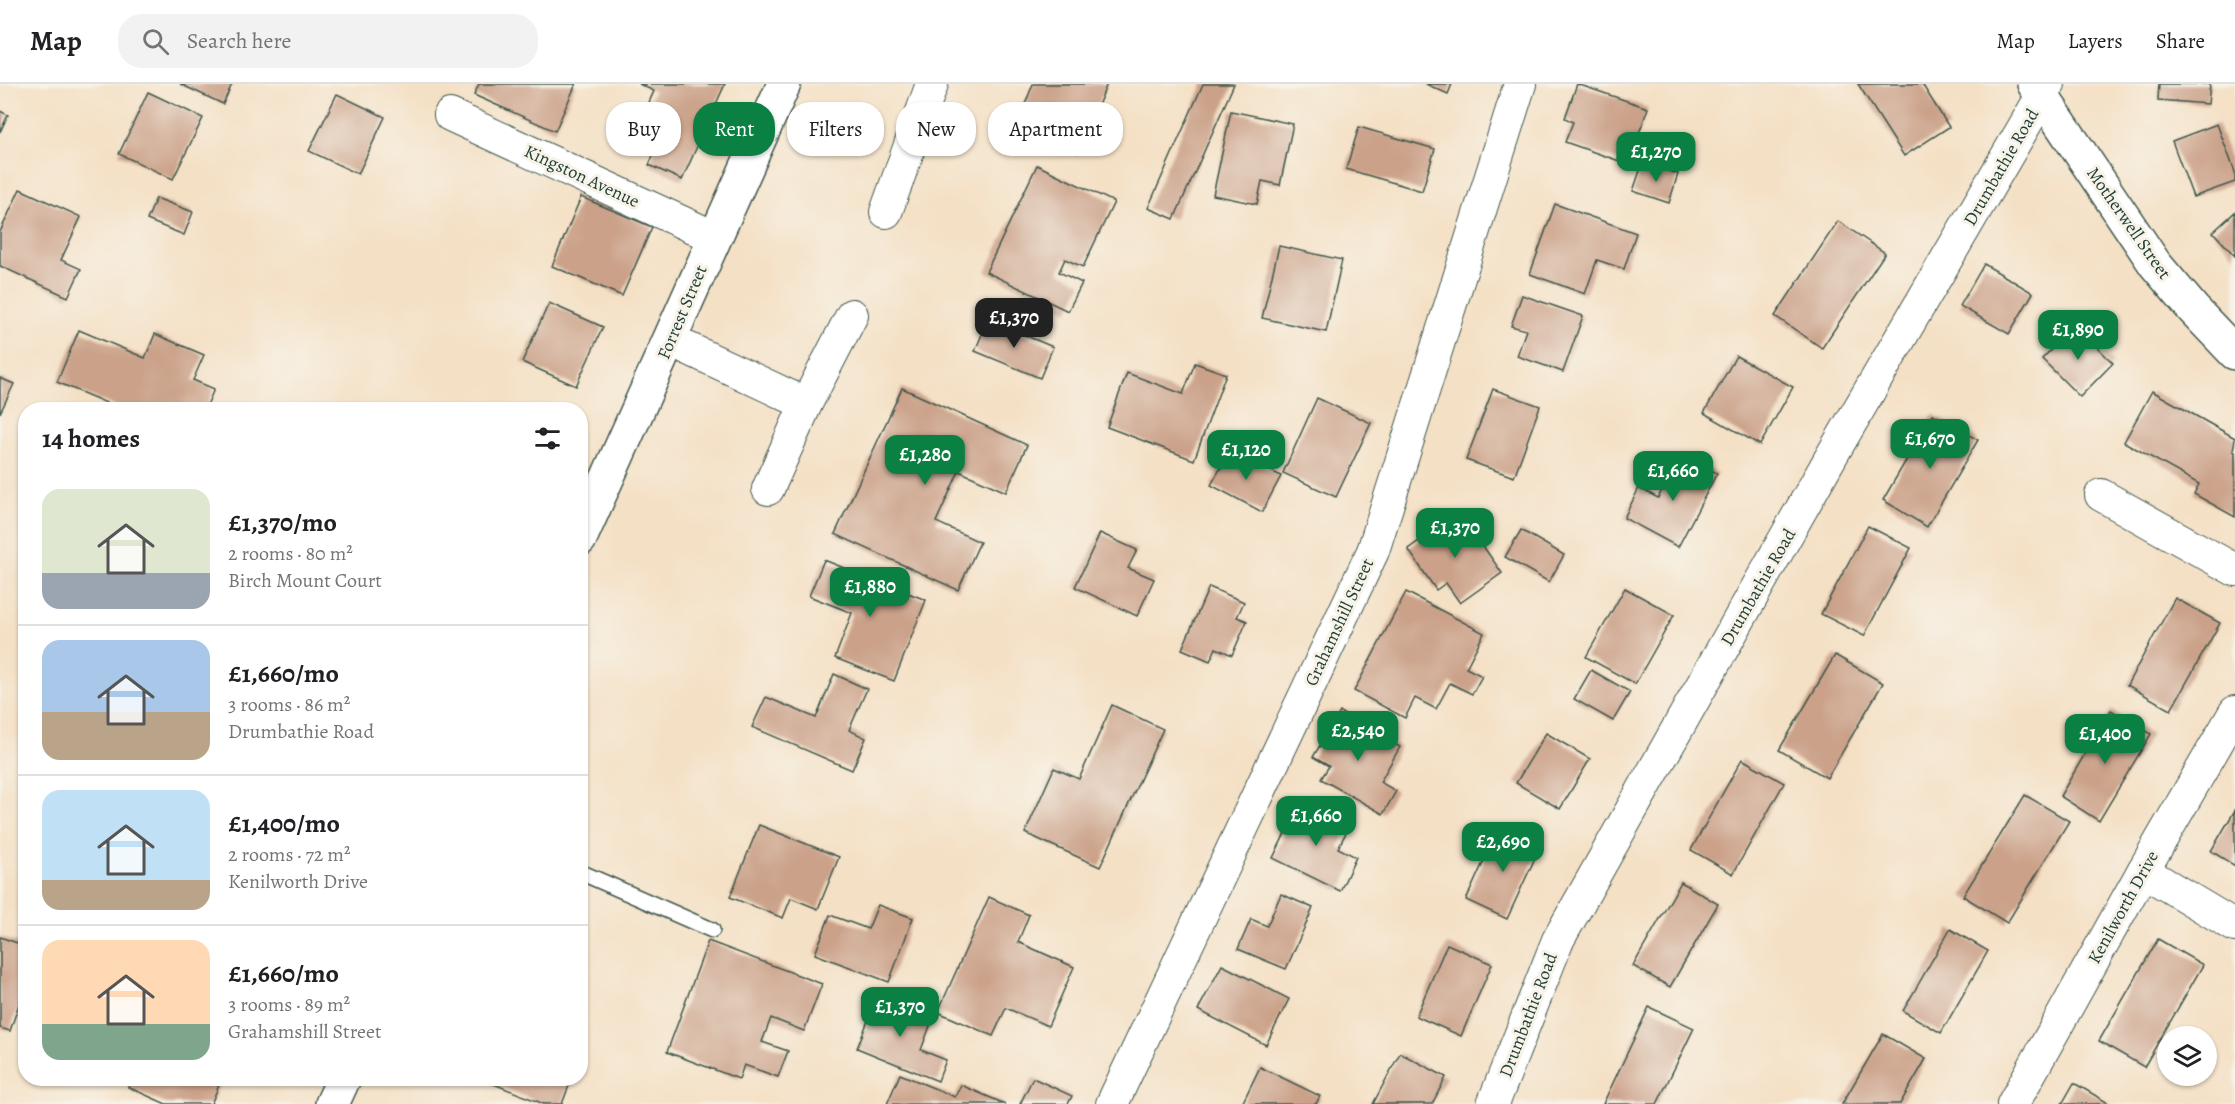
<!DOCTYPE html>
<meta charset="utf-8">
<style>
body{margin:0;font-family:Alegreya,serif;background:#f2f2f2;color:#202124;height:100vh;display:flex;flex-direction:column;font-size:22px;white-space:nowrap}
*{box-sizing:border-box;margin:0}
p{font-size:20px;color:#757577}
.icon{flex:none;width:33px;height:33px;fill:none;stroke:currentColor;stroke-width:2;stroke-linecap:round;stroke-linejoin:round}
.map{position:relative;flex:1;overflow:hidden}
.sheet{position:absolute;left:18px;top:318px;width:570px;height:684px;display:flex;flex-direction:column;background:#fff;border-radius:24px;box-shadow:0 2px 4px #0004}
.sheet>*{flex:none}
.hud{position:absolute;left:606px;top:18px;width:570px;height:54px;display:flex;gap:12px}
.buttons{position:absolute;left:2157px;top:942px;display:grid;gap:12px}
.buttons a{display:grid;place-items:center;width:60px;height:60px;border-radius:50%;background:#fff;box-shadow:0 2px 4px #0004;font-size:30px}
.price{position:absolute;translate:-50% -51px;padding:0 14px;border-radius:12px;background:#0b8043;color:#fff;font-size:20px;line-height:39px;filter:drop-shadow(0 2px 3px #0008)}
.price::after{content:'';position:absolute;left:50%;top:36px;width:18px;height:14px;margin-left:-9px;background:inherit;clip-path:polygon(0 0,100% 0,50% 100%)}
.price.current{background:#222;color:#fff}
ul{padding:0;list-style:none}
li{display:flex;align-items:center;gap:18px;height:150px;padding:0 24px}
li+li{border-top:2px solid #e0e0e0}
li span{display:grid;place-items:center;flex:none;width:168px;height:120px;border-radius:18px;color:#555}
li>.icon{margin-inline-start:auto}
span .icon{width:72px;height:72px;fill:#fffc;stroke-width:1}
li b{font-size:26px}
h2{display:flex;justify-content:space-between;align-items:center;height:72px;padding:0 24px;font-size:26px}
.pill{padding:0 21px;border-radius:24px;background:#fff;box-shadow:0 2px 4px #0004;font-size:21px;line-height:54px}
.pill.current{background:#0b8043;color:#fff}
header{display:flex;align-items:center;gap:36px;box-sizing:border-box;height:84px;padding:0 30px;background:#fff;border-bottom:2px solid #e0e0e0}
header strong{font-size:28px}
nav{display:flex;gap:33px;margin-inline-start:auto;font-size:21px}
.search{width:420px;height:54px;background:#f2f2f2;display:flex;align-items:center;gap:15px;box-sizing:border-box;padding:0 21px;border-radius:24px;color:#757577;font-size:22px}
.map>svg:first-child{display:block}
.building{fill:#cba189}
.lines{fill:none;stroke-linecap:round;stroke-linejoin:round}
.lane-casing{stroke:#3f554a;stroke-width:18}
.street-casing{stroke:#3f554a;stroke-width:34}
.primary-casing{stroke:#3f554a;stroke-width:36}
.lane{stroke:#fff;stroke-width:15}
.street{stroke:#fff;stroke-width:32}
.primary{stroke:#fff;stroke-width:33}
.labels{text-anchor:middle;stroke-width:6;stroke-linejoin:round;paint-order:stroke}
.street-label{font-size:18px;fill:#1f3d34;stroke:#f7f3e8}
</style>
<header>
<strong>Map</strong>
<div class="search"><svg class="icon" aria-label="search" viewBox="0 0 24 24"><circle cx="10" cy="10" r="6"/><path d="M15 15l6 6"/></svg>Search here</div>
<nav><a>Map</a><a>Layers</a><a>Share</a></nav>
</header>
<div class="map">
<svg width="2235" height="1020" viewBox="0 0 2235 1020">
<rect width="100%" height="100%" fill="#f7f3e8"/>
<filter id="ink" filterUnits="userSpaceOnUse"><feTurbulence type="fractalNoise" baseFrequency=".0167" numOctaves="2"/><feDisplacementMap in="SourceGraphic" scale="12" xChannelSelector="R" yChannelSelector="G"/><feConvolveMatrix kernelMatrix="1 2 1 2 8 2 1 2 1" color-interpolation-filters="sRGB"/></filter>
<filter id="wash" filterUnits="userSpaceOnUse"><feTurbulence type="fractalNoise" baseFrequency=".008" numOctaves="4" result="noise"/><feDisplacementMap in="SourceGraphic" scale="24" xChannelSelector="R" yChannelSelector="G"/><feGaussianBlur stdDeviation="1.35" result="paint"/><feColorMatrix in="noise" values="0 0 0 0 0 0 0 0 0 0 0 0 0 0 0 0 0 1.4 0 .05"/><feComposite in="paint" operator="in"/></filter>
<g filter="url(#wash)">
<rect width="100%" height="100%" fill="#f4e0c5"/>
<g id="blocks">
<!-- building -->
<g class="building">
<path d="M 180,0 L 232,0 L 223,20 Z"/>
<path d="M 479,0 L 576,0 L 555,47 L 474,11 Z"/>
<path d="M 639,0 L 725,0 L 682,96 L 649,81 L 658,60 L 635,50 L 654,7 Z"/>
<path d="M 1033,0 L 1107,0 L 1078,69 L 1016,43 Z"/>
<path d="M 1203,0 L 1234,0 L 1174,135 L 1148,124 Z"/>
<path d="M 1426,0 L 1452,0 L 1448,10 Z"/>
<path d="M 1577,0 L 1648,24 L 1628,80 L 1565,58 L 1573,38 L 1565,34 Z"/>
<path d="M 1858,0 L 1922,0 L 1949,43 L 1904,72 Z"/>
<path d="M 2159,0 L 2210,0 L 2208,20 L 2158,16 Z"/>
<path d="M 148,8 L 203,34 L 173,95 L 119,70 Z"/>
<path d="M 337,10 L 385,33 L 358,90 L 309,67 Z"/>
<path d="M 0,27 L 8,31 L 0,48 Z"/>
<path d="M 1231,27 L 1293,40 L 1280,101 L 1262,97 L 1257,120 L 1213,111 Z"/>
<path d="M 2217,40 L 2235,88 L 2235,98 L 2193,113 L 2172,57 Z"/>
<path d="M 1359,43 L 1435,65 L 1422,107 L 1346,85 Z"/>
<path d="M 1643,78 L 1678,90 L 1669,119 L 1633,107 Z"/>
<path d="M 1037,81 L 1114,118 L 1083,183 L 1065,175 L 1059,188 L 1082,199 L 1068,227 L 986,188 Z"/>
<path d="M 20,105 L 81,133 L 61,176 L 81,185 L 68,213 L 0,182 L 0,148 Z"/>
<path d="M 581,113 L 652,143 L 622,212 L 552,182 Z"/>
<path d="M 156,114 L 193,128 L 184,151 L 147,136 Z"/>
<path d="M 1555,120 L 1636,149 L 1624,185 L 1597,176 L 1585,210 L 1530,190 Z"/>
<path d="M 2235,128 L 2235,172 L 2213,148 Z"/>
<path d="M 1838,137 L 1885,169 L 1822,264 L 1775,232 Z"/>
<path d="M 1279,162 L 1342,176 L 1326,248 L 1262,234 Z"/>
<path d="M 1984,180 L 2033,209 L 2009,250 L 1960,222 Z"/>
<path d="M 1522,211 L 1583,232 L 1563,288 L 1517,272 L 1526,246 L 1511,242 Z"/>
<path d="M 549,219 L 603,243 L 576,302 L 522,278 Z"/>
<path d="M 988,236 L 1053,263 L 1040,294 L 975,267 Z"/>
<path d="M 2075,241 L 2113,279 L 2080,313 L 2042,275 Z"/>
<path d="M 79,246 L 145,274 L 155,250 L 204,271 L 193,296 L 214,305 L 205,326 L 123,326 L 57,298 Z"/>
<path d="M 1736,272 L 1793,303 L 1760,361 L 1704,329 Z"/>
<path d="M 1195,279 L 1226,290 L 1194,376 L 1107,343 L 1127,289 L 1183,310 Z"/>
<path d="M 0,294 L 14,300 L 0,329 Z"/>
<path d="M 902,304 L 1027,361 L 1006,408 L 959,387 L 936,438 L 980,458 L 958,506 L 835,450 Z"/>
<path d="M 1493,305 L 1540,322 L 1514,393 L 1466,376 Z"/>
<path d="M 2152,307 L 2235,354 L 2233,367 L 2235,368 L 2235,433 L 2194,410 L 2199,400 L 2124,358 Z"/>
<path d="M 1317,314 L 1371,339 L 1336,413 L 1283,389 Z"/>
<path d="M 1933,330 L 1978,356 L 1927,443 L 1883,416 Z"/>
<path d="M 1231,366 L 1281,392 L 1262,428 L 1211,401 Z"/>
<path d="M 1681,370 L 1717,389 L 1678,463 L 1624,434 L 1639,404 L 1658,414 Z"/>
<path d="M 1459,428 L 1502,489 L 1460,519 L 1446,499 L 1436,506 L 1408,465 Z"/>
<path d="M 1868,442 L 1911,464 L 1864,552 L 1821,530 Z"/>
<path d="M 1521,446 L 1564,471 L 1549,498 L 1505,473 Z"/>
<path d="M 1100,449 L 1137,466 L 1128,484 L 1154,495 L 1137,532 L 1075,503 Z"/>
<path d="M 824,476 L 926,516 L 894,597 L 835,574 L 852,529 L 809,512 Z"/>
<path d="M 1209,503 L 1244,518 L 1237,533 L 1247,537 L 1232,571 L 1216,564 L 1210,577 L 1182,565 Z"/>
<path d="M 1625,504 L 1674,531 L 1635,600 L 1586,573 Z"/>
<path d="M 1406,508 L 1484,549 L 1466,584 L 1482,592 L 1472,610 L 1450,599 L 1436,625 L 1415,614 L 1405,634 L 1354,607 Z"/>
<path d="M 2175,514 L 2220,539 L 2171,626 L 2127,601 Z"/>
<path d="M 1835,571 L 1883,599 L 1827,694 L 1779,666 Z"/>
<path d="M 1591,586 L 1630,608 L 1613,637 L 1574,615 Z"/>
<path d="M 834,590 L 867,605 L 849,646 L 866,654 L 852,686 L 752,643 L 766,613 L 816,634 Z"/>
<path d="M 1112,621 L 1163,645 L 1100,783 L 1025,749 L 1054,684 L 1079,695 Z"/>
<path d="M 2111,626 L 2151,650 L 2099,737 L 2060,712 Z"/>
<path d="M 1340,628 L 1400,663 L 1380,698 L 1396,707 L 1383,730 L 1321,695 L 1329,682 L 1313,673 Z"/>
<path d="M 1546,649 L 1590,675 L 1560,725 L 1516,699 Z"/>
<path d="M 1742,675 L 1784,699 L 1733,790 L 1691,766 Z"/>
<path d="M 2025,711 L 2069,737 L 2007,839 L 1963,812 Z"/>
<path d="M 1300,719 L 1349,743 L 1338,764 L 1356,773 L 1340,807 L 1273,774 Z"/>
<path d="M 2235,726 L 2235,782 L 2211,767 Z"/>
<path d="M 759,741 L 839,773 L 818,825 L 791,814 L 783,834 L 730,813 Z"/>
<path d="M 1499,744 L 1540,763 L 1507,835 L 1466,816 Z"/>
<path d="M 1681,798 L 1718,820 L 1670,903 L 1633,882 Z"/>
<path d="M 1281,810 L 1313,824 L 1286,885 L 1238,865 L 1251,835 L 1267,842 Z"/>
<path d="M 989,813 L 1029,831 L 1018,858 L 1074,883 L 1048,942 L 1006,924 L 993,952 L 938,928 Z"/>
<path d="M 878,821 L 913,834 L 889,898 L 815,870 L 830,831 L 868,845 Z"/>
<path d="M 1950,845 L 1988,867 L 1941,949 L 1903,927 Z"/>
<path d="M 0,853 L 26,862 L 26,899 L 10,947 L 0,944 Z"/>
<path d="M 2158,855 L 2203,881 L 2144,983 L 2099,957 Z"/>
<path d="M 708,857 L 822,900 L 804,947 L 771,934 L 762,958 L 788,967 L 778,993 L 744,981 L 739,995 L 667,968 Z"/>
<path d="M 1447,860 L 1492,880 L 1461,952 L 1416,932 Z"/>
<path d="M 1222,881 L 1289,915 L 1266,961 L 1198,926 Z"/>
<path d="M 878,912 L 933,934 L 921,966 L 946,976 L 938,997 L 857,964 Z"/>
<path d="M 1649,923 L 1694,944 L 1657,1020 L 1603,1020 Z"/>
<path d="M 1883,950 L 1926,975 L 1900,1020 L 1842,1020 Z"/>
<path d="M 1400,969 L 1446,993 L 1432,1020 L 1373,1020 Z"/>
<path d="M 1260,983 L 1320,1012 L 1316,1020 L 1242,1020 Z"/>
<path d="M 900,990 L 955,1013 L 961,1001 L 1005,1020 L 887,1020 Z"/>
<path d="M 131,994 L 222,994 L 211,1020 L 166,1020 L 128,1003 Z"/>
<path d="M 491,994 L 572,994 L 562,1020 L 544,1020 L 489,998 Z"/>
<path d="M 1033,994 L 1072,1012 L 1068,1020 L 1020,1020 Z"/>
<path d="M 2074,999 L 2110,1020 L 2062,1020 Z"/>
</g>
</g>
</g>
<g filter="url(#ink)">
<use href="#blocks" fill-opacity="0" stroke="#3f554a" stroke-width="1.5"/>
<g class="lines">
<defs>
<path id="lane" d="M 580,788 L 712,846"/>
<g id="street">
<path d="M 450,31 L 714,153"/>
<path d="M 886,128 L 932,0"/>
<path d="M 670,256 L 806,320"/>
<path d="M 768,405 L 806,320 L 852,231"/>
<path d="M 2101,411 L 2235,486"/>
<path d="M 2143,787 L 2235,842"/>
<path d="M 1112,1020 L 1373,467 L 1520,0"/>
<path d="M 1493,1020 L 1558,856 L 1832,371 L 2049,0"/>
<path d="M 2013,1020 L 2143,787 L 2235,628"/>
</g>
<g id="primary">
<path d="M 2034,0 L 2155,180 L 2194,226 L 2235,269"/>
<path d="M 580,455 L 784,0"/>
<path d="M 332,1020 L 344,994"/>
</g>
</defs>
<!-- lane casing -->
<use href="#lane" class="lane-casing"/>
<!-- street casing -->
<use href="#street" class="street-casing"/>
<!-- primary casing -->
<use href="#primary" class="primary-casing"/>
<!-- lane -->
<use href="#lane" class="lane"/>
<!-- street -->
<use href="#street" class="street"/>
<!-- primary -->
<use href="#primary" class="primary"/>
</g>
</g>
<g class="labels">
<!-- street labels -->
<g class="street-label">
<text transform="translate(2001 83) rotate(-60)" y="6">Drumbathie Road</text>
<text transform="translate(582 92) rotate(25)" y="6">Kingston Avenue</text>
<text transform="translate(2129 139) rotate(55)" y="6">Motherwell Street</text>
<text transform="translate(682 228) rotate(-67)" y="6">Forrest Street</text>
<text transform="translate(1758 503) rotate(-60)" y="6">Drumbathie Road</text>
<text transform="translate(1339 538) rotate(-65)" y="6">Grahamshill Street</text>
<text transform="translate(2123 823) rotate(-61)" y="6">Kenilworth Drive</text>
<text transform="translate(1528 931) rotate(-69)" y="6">Drumbathie Road</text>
</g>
</g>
</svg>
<div class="buttons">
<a><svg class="icon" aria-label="layers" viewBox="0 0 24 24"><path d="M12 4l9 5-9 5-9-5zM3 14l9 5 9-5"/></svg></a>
</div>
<b class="price" style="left:1656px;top:99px">£1,270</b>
<b class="price current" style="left:1014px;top:265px">£1,370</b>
<b class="price" style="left:2078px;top:277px">£1,890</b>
<b class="price" style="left:1930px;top:386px">£1,670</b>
<b class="price" style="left:1246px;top:397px">£1,120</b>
<b class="price" style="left:925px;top:402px">£1,280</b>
<b class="price" style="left:1673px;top:418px">£1,660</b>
<b class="price" style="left:1455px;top:475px">£1,370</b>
<b class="price" style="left:870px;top:534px">£1,880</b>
<b class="price" style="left:1358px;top:678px">£2,540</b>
<b class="price" style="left:2105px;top:681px">£1,400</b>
<b class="price" style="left:1316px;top:763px">£1,660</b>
<b class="price" style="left:1503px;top:789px">£2,690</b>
<b class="price" style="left:900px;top:954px">£1,370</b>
<div class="hud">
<a class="pill">Buy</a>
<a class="pill current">Rent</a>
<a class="pill">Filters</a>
<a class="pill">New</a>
<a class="pill">Apartment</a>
</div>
<section class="sheet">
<h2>14 homes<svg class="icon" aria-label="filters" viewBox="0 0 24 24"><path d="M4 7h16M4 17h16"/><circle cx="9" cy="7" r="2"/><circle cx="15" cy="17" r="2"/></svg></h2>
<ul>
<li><span style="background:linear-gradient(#dfe7d0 70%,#9aa5b1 0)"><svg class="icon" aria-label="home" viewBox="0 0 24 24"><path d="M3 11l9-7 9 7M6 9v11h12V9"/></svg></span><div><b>£1,370/mo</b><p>2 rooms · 80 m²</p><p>Birch Mount Court</p></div></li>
<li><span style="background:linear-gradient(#a9c7e8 60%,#b9a48a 0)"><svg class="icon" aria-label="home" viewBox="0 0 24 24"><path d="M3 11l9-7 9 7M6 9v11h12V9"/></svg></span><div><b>£1,660/mo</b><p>3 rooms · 86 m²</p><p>Drumbathie Road</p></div></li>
<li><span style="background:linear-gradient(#bfe0f5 75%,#b9a48a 0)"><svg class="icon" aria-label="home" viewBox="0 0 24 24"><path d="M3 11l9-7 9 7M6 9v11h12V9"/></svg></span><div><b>£1,400/mo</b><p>2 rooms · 72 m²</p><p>Kenilworth Drive</p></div></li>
<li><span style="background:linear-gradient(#ffd9b3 70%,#7fa58c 0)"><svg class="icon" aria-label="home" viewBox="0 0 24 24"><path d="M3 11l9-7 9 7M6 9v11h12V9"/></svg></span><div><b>£1,660/mo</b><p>3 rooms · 89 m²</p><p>Grahamshill Street</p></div></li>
</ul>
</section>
</div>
